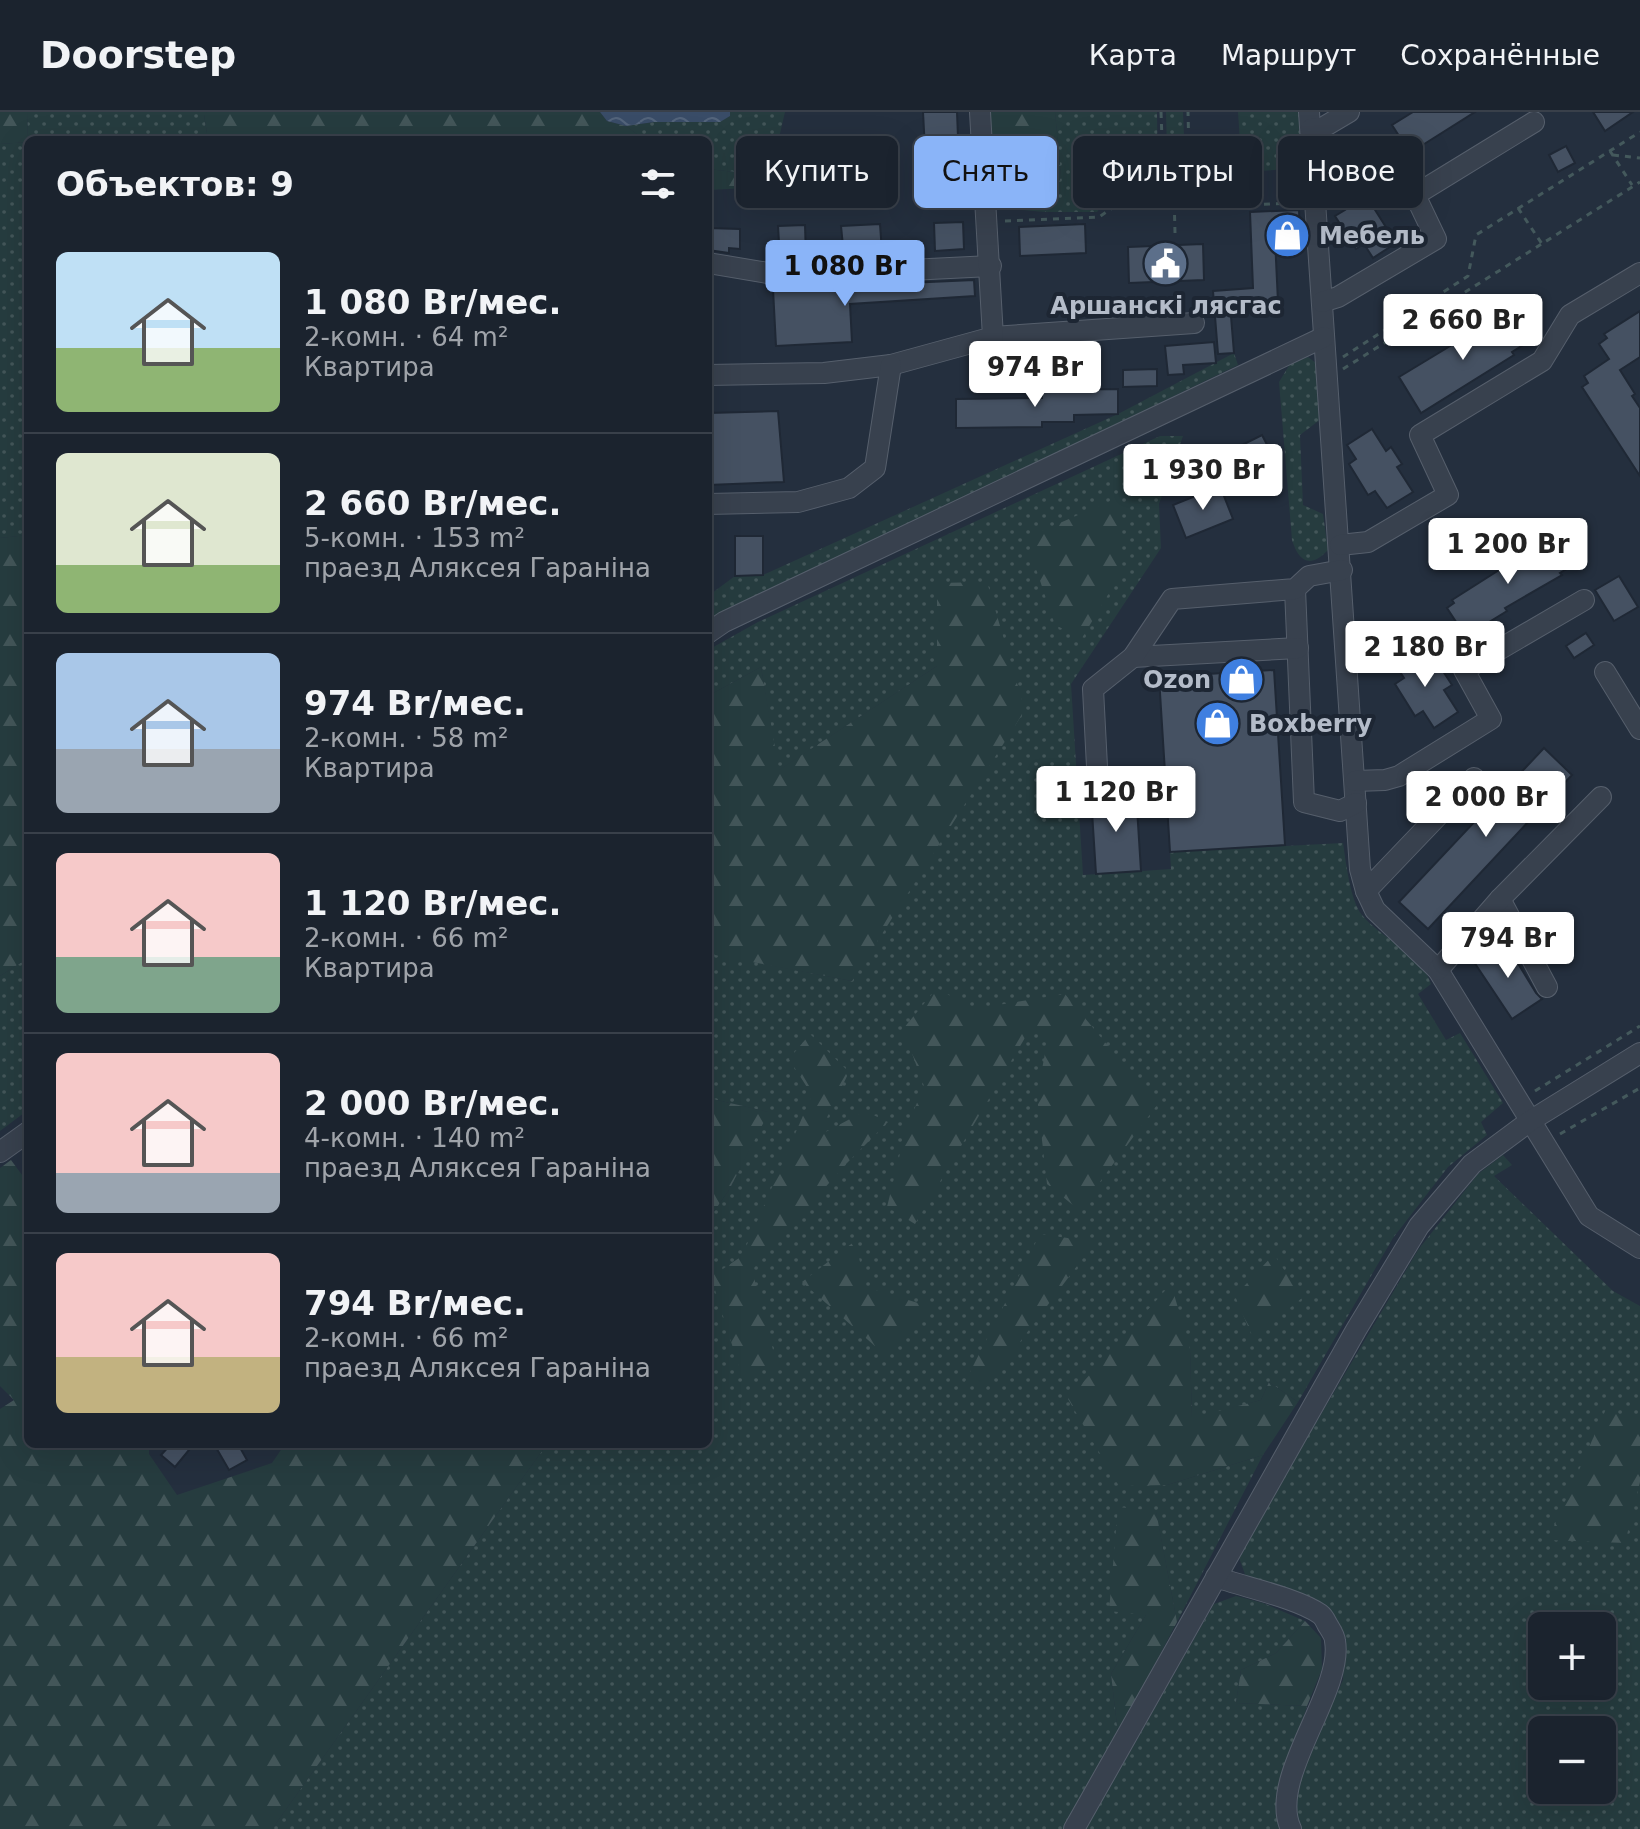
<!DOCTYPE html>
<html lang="ru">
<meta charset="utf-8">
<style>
body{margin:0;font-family:"DejaVu Sans",sans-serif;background:#242b36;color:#f1f3f6;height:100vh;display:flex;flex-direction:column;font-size:30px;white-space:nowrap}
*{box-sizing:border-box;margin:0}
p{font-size:26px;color:#a0a4aa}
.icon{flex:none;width:44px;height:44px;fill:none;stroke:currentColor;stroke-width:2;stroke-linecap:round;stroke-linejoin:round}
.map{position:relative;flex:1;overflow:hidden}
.panel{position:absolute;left:24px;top:24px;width:688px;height:1312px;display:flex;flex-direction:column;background:#1b232e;border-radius:12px;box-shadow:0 8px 32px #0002,0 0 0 2px #39404a}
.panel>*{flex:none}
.top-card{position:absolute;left:736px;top:24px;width:760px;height:72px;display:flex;gap:16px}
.tools{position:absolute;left:1528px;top:1500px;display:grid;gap:16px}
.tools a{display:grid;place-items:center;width:88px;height:88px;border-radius:12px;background:#1b232e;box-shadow:0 8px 32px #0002,0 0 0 2px #39404a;font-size:40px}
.price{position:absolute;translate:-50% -68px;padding:0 18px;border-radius:8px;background:#fff;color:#222;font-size:26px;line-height:52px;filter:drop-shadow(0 2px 4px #0008)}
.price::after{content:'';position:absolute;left:50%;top:48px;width:24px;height:18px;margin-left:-12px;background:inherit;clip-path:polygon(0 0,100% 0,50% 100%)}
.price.selected{background:#8ab4f8;color:#111}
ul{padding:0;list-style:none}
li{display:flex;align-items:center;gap:24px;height:200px;padding:0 32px}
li+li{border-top:2px solid #39404a}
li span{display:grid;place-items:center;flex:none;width:224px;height:160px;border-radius:12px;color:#555}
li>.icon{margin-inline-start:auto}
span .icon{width:96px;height:96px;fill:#fffc;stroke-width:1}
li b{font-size:34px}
h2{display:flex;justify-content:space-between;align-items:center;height:96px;padding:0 32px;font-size:34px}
.pill{padding:0 28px;border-radius:12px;background:#1b232e;box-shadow:0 8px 32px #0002,0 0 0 2px #39404a;font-size:28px;line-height:72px}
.pill.selected{background:#8ab4f8;color:#111}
header{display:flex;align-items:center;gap:48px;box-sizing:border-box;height:112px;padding:0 40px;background:#1b232e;border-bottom:2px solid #39404a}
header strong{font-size:38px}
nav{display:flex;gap:44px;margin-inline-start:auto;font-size:28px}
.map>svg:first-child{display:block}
.grass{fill:url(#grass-dots);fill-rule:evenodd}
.forest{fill:url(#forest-firs)}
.water{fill:url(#water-waves)}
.building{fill:#455162;stroke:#1f2835;stroke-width:2}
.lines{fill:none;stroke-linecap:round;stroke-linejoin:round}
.minor-casing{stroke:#565f6c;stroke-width:22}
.path{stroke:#44595c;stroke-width:3;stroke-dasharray:6 6;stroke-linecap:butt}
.minor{stroke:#38414e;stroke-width:20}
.labels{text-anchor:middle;stroke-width:8;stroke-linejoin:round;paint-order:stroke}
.poi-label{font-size:24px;font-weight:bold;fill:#b4bcc9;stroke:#1d2633;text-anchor:start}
</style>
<header>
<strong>Doorstep</strong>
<nav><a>Карта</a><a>Маршрут</a><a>Сохранённые</a></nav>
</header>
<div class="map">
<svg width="1640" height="1717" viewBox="0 0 1640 1717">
<defs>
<pattern id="grass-dots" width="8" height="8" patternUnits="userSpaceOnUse" patternTransform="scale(2)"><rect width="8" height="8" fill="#263c3f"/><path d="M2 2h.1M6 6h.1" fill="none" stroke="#435659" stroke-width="1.8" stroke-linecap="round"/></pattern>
<pattern id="forest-firs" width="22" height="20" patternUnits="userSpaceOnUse" patternTransform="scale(2)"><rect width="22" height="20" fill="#263c3f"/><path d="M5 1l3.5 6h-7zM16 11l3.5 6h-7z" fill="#435659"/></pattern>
<pattern id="water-waves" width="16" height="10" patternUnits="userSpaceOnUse" patternTransform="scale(2)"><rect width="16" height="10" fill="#394c67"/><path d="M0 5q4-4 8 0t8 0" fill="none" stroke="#53647b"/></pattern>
</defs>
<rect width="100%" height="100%" fill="#242f3e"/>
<!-- grass -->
<g class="grass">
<path d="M 27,0 L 207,0 L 204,3 L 208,28 L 28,28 L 28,423 L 0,426 L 0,32 L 28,30 Z"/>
<path d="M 730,0 L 785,0 L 770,64 L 708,57 L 708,28 L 645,28 L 626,14 L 654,10 L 719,10 L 730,4 Z"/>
<path d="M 1055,0 L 1157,0 L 1158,80 L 1110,84 L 1097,100 L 1045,100 L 1061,65 Z"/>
<path d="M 1166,0 L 1183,0 L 1186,75 L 1168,76 Z"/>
<path d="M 1238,0 L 1300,0 L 1306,56 L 1242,60 Z"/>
<path d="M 1234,241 L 1238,253 L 708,509 L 708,484 L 735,464 L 763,463 L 1118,302 Z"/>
<path d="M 1308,245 L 1316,251 L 1321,307 L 1300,323 L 1303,393 L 1323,402 L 1328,438 C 1311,456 1299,451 1292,428 L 1279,270 L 1290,252 Z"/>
<path d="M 1160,324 L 1183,324 L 1159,392 L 1161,436 L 1071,572 L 1083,763 L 1171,757 L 1170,740 L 1343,731 C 1346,750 1350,788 1362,803 C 1383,829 1420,838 1431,872 L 1418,882 L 1446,928 L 1460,921 L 1503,991 L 1481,1010 L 1487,1023 L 1448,1055 L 1393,1126 L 1298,1290 L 1269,1270 L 1261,1288 L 1192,1307 L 1190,1237 L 1167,1373 L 1263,1343 L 1177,1510 L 1156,1400 L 1146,1503 L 1111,1562 L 1118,1622 L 1064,1717 L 272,1717 L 547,1332 L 708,1332 L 708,1108 L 729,1078 L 768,1000 L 708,986 L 708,849 L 714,842 L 852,869 L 937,554 L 778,659 L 761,555 L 708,584 L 708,538 L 758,510 Z"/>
<path d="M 28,846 L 28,998 L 0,1019 L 0,864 Z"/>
<path d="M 1503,1043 L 1512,1053 L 1494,1064 L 1613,1179 L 1640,1194 L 1640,1717 L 1300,1717 L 1296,1709 L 1298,1667 L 1343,1568 L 1345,1525 L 1329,1498 L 1246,1465 L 1238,1443 L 1418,1138 L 1478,1062 ZM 1542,1514 L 1602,1514 L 1602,1574 L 1542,1574 ZM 1542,1618 L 1602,1618 L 1602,1678 L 1542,1678 Z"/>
<path d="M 1236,1484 L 1263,1491 L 1305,1509 L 1276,1541 L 1241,1558 L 1236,1591 L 1307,1594 L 1278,1691 L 1284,1717 L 1086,1717 L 1214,1492 Z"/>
</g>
<!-- forest -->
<g class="forest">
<path d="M 0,0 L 27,0 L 28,30 L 0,32 Z"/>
<path d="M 207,0 L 600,0 L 607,9 L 626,14 L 645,28 L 208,28 L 204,2 Z"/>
<path d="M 990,0 L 1055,0 L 1061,65 L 1045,100 L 1009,97 L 994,85 Z"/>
<path d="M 708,57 L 770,64 L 767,75 L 708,78 Z"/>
<path d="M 1122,384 L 1121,461 L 1082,526 L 1055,513 L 1030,439 L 1032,423 Z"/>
<path d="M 28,423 L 28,846 L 0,864 L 0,426 Z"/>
<path d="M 987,470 L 1025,598 L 852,869 L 715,843 L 708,849 L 708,584 L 761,555 L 779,658 L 937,554 L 937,471 Z"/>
<path d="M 937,876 L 973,897 L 1065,882 L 1157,993 L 1079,1098 L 1047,1072 L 1037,984 L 1049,920 L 1029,919 L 915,1112 L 887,1095 L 906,1017 L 924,974 L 903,917 Z"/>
<path d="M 810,922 L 849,960 L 818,1024 L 865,999 L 888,1010 L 845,1053 L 752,1158 L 777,1253 L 742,1265 L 711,1165 L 742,1144 L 812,983 L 789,947 Z"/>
<path d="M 708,986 L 769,1000 L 729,1078 L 708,1108 Z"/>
<path d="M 11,1048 L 28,1071 L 28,1332 L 149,1332 L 149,1342 L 177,1383 L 272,1351 L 285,1332 L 547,1332 L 272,1717 L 0,1717 L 0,1297 L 14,1288 L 0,1274 L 0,1056 Z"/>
<path d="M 1040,1122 L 1095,1130 L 984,1278 L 965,1270 Z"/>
<path d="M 855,1129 L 866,1175 L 931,1195 L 884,1242 L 802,1170 Z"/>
<path d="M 1274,1142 L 1302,1186 L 1253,1226 L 1235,1184 Z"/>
<path d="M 1171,1172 L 1190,1237 L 1192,1306 L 1261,1288 L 1269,1270 L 1298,1290 L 1263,1343 L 1167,1373 L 1119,1374 L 1068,1287 Z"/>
<path d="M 1606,1297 L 1640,1310 L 1640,1370 L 1625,1431 L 1548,1428 Z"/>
<path d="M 1118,1395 L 1156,1399 L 1177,1510 L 1118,1622 L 1111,1562 L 1146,1503 L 1109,1499 Z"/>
<path d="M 1305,1509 L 1321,1526 L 1322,1557 L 1307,1594 L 1236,1591 L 1241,1558 L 1276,1541 Z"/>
</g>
<!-- water -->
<path class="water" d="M 600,0 L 730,0 L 730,4 L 720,10 L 654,10 L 626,14 L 607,9 Z"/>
<!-- building -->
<g class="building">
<path d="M 923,0 L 957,0 L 960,75 L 927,76 Z"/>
<path d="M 1413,0 L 1475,0 L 1410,41 L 1392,13 Z"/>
<path d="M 1593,0 L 1633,0 L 1605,19 Z"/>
<path d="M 1566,34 L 1575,51 L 1558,60 L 1549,43 Z"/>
<path d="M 1358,71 L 1396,131 L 1373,146 L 1364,132 L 1356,137 L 1335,104 L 1345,98 L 1337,85 Z"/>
<path d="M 1299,98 L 1300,125 L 1275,127 L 1278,190 L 1230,192 L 1234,241 L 1218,242 L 1213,179 L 1253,176 L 1250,100 Z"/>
<path d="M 963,110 L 964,137 L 935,139 L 934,111 Z"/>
<path d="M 880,112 L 882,140 L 855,141 L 855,133 L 843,134 L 841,114 Z"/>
<path d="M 1085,112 L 1086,141 L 1020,144 L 1019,115 Z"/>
<path d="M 805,113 L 806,145 L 780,147 L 778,114 Z"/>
<path d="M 708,116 L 740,117 L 740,137 L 729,136 L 729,141 L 708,138 Z"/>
<path d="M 1203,132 L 1204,168 L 1129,171 L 1128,135 Z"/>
<path d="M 974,168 L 975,184 L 850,192 L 852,230 L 776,234 L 773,177 Z"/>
<path d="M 1508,199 L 1528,230 L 1512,240 L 1514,243 L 1421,301 L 1399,265 Z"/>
<path d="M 1640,199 L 1640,245 L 1620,258 L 1635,282 L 1632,284 L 1640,296 L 1640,364 L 1582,275 L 1588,271 L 1584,264 L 1609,247 L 1599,232 L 1607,226 L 1604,222 Z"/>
<path d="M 1214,230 L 1216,251 L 1183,253 L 1184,262 L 1168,263 L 1165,234 Z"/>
<path d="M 1157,257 L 1157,274 L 1123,275 L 1123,258 Z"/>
<path d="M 1118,277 L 1118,302 L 1074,303 L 1074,310 L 1042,310 L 1042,315 L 956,316 L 956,287 L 1042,286 L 1042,278 Z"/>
<path d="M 778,299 L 784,370 L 708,373 L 708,301 Z"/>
<path d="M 1372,317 L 1386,339 L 1391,335 L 1402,352 L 1397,355 L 1413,380 L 1387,396 L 1375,379 L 1368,383 L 1349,352 L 1356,347 L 1347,333 Z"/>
<path d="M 1262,323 L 1275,348 L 1248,361 L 1236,336 Z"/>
<path d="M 1220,374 L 1233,407 L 1186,426 L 1173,393 Z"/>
<path d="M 735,424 L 763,424 L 763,463 L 735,464 Z"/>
<path d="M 1553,428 L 1570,455 L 1560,461 L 1562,463 L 1505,496 L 1507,499 L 1481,515 L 1479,512 L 1464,522 L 1447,496 L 1454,491 L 1452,488 L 1543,430 L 1545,433 Z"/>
<path d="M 1619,464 L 1638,495 L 1614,509 L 1595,478 Z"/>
<path d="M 1586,521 L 1594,533 L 1574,546 L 1566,534 Z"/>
<path d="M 1416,536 L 1431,558 L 1439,553 L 1452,573 L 1444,578 L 1458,600 L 1434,616 L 1423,599 L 1415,604 L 1395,572 L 1404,566 L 1394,551 Z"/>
<path d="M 1274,558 L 1285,733 L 1170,740 L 1159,565 Z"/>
<path d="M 1544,636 L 1572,663 L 1428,817 L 1399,790 Z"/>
<path d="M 1136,680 L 1141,759 L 1096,762 L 1091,684 L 1100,687 Z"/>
<path d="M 1505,830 L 1536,881 L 1542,887 L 1512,907 L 1474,850 Z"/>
<path d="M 171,1332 L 194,1332 L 175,1355 L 161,1343 Z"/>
<path d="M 214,1332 L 238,1332 L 247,1348 L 229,1358 Z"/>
</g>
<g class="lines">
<defs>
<g id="minor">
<path d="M 1309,0 L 1360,757 L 1366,779 L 1375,798 L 1438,858 L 1589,1104 L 1640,1136"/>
<path d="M 1311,17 L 1322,16 L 1349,0"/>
<path d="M 708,151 L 786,164 L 991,154"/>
<path d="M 1322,190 L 1338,185 L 1436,127 L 1415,83 L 1534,10"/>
<path d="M 993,225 L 1194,211"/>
<path d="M 708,263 L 824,261 L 891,253 L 993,225 L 980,0"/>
<path d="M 708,392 L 798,390 L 849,376 L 875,356 L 891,253"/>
<path d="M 1340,433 L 1368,430 L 1448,383 L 1420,323 L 1542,249 L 1570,203 L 1640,161"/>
<path d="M 1295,477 L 1304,690 L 1340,699 L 1356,691"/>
<path d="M 708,521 L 724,510 L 1324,225"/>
<path d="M 1133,545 L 1298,536"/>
<path d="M 1605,560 L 1640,617"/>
<path d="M 1135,667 L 1098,674 L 1093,577 L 1133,545 L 1172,487 L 1295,477 L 1309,464 L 1342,458"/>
<path d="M 1355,669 L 1385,668 L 1399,664 L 1491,607 L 1464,558 L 1584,488"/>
<path d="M 1366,779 L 1474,666"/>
<path d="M 1500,787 L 1547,875"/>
<path d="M 1438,858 L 1500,787 L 1601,685"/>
<path d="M 0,1040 L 28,1020"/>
<path d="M 1216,1465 C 1244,1475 1297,1486 1320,1502 C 1324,1505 1325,1508 1327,1512 C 1330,1517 1335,1524 1335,1529 C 1344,1580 1267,1666 1291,1717"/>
<path d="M 1074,1717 L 1356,1218 L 1419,1114 L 1472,1052 L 1530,1009 L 1640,941"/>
</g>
</defs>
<!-- minor casing -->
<use href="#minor" class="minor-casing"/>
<!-- path -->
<g class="path">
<path d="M 1161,0 L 1164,82 L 1174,82"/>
<path d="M 1610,39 L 1632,73"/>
<path d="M 1613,43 L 1640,46"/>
<path d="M 1518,96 L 1542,132"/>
<path d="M 1005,109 L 1099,105 L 1121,90 L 1219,89 L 1246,93 L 1296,91"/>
<path d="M 1175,121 L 1174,82 L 1190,81 L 1188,0"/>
<path d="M 1343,245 L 1468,164 L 1476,123 L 1640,20"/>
<path d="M 1343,257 L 1640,70"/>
<path d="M 1367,555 L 1373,565"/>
<path d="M 1535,979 L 1640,914"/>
<path d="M 1560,1022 L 1640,976"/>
</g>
<!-- minor -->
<use href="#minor" class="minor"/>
</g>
<!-- icons -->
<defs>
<symbol id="shop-disc" viewBox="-11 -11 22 22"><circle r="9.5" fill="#3f7fe0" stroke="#1d2633"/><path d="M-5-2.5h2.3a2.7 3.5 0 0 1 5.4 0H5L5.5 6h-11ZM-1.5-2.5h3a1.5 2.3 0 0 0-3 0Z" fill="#fff"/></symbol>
<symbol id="civic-disc" viewBox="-11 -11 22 22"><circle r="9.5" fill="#5c6f8a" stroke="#1d2633"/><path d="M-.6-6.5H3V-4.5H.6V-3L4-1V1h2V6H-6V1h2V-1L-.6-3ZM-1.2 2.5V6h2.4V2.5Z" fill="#fff"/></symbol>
</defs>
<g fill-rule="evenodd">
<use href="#shop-disc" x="1262" y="98" width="51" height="51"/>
<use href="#civic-disc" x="1140" y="126" width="51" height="51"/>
<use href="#shop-disc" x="1216" y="542" width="51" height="51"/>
<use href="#shop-disc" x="1192" y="586" width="51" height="51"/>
</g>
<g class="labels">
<!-- poi labels -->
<g class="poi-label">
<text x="1319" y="132">Мебель</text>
<text x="1166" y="202" text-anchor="middle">Аршанскі лясгас</text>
<text x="1211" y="576" text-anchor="end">Ozon</text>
<text x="1249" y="620">Boxberry</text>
</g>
</g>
</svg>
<div class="tools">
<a>+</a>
<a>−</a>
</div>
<b class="price selected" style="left:845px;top:196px">1 080 Br</b>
<b class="price" style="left:1463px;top:250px">2 660 Br</b>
<b class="price" style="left:1035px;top:297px">974 Br</b>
<b class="price" style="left:1203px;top:400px">1 930 Br</b>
<b class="price" style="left:1508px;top:474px">1 200 Br</b>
<b class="price" style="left:1425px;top:577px">2 180 Br</b>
<b class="price" style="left:1116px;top:722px">1 120 Br</b>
<b class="price" style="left:1486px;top:727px">2 000 Br</b>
<b class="price" style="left:1508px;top:868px">794 Br</b>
<div class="top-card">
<a class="pill">Купить</a>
<a class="pill selected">Снять</a>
<a class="pill">Фильтры</a>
<a class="pill">Новое</a>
</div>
<section class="panel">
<h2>Объектов: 9<svg class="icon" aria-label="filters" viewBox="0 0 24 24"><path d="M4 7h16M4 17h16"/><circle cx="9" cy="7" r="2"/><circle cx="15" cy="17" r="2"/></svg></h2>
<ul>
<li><span style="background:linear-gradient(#bfe0f5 60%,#8fb573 0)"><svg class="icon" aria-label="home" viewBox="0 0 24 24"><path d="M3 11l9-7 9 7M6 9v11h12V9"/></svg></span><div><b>1 080 Br/мес.</b><p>2-комн. · 64 m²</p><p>Квартира</p></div></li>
<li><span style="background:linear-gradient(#dfe7d0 70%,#8fb573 0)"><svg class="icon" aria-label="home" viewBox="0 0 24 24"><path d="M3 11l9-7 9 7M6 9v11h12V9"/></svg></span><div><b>2 660 Br/мес.</b><p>5-комн. · 153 m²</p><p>праезд Аляксея Гараніна</p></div></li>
<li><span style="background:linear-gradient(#a9c7e8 60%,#9aa5b1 0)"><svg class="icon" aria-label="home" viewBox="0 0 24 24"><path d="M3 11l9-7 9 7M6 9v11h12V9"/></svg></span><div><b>974 Br/мес.</b><p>2-комн. · 58 m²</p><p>Квартира</p></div></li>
<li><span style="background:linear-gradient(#f6c9c9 65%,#7fa58c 0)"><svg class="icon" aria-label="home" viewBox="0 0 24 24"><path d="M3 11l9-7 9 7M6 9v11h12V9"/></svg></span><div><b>1 120 Br/мес.</b><p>2-комн. · 66 m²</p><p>Квартира</p></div></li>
<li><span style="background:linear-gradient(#f6c9c9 75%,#9aa5b1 0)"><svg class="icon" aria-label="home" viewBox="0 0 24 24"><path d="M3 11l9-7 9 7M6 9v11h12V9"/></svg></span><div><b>2 000 Br/мес.</b><p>4-комн. · 140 m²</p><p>праезд Аляксея Гараніна</p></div></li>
<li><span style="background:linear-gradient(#f6c9c9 65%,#c2b280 0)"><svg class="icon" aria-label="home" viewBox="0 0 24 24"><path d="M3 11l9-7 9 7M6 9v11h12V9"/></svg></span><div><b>794 Br/мес.</b><p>2-комн. · 66 m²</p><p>праезд Аляксея Гараніна</p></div></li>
</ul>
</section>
</div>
